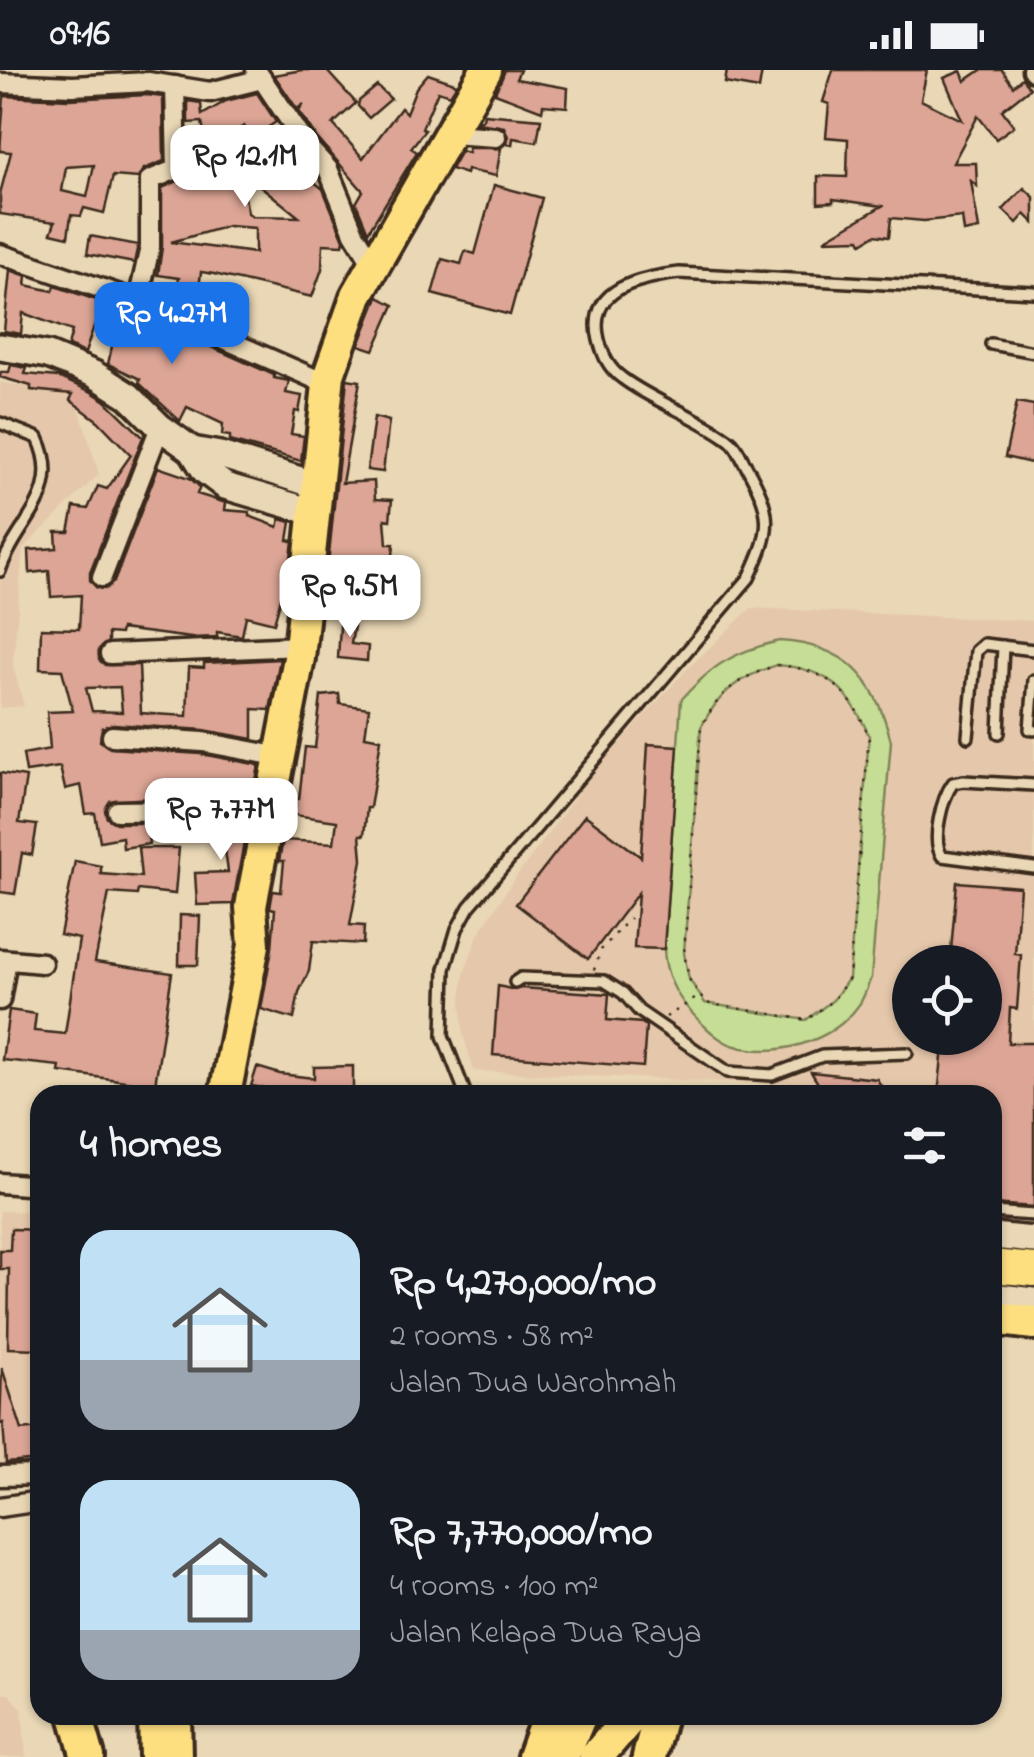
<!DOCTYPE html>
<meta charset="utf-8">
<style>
body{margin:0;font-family:"Indie Flower",sans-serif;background:#242831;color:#f1f3f6;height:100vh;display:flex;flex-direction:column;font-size:38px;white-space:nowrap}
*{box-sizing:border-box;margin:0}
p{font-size:32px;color:#9ea1a6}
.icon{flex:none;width:55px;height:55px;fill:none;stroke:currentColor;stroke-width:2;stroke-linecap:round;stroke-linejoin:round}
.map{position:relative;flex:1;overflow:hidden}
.side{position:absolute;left:30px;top:1015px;width:972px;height:640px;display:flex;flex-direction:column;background:#171b24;border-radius:30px;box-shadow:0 2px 8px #0004}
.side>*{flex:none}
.fabs{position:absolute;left:892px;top:875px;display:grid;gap:20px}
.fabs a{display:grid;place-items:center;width:110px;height:110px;border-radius:50%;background:#171b24;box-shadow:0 2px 8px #0004;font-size:50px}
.price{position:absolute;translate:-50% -85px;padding:0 22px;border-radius:20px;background:#fff;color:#222;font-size:32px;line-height:65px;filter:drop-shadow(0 2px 5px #0008)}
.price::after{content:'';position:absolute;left:50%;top:60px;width:30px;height:22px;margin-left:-15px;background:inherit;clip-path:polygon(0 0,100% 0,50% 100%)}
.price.on{background:#1a73e8;color:#fff}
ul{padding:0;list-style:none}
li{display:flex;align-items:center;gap:30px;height:250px;padding:0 50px}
li span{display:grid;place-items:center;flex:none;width:280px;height:200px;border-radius:30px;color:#555}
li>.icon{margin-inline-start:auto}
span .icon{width:120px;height:120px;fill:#fffc;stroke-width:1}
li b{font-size:42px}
h2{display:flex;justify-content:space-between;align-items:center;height:120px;padding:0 50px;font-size:42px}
.status{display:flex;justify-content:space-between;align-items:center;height:70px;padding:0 50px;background:#171b24;direction:ltr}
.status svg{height:28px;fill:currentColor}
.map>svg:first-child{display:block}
.built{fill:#e5c8ab;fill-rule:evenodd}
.green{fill:#c5dd94;stroke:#808459;stroke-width:2.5;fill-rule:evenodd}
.building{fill:#dca595;stroke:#3b2a1e;stroke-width:2.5;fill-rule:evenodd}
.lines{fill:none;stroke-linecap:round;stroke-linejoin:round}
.lane-casing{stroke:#3b2a1e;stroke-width:16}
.street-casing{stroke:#3b2a1e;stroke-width:25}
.secondary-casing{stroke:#3b2a1e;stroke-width:32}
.primary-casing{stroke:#3b2a1e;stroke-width:38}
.highway-casing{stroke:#3b2a1e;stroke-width:40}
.path{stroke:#3b2a1e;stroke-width:2.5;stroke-dasharray:2.5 8;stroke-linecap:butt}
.lane{stroke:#e9d7b5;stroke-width:9}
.street{stroke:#e9d7b5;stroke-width:18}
.secondary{stroke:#e9d7b5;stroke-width:25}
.primary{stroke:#fedf80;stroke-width:30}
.highway{stroke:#fedf80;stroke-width:32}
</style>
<div class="status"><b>09:16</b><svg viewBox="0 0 49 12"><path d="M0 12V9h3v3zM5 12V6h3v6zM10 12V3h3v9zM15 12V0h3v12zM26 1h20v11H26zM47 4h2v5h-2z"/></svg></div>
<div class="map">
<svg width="1034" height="1687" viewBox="0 0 1034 1687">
<rect width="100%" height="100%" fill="#e9d7b5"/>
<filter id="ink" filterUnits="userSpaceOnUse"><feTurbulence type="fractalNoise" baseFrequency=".01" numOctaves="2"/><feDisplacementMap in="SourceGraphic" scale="20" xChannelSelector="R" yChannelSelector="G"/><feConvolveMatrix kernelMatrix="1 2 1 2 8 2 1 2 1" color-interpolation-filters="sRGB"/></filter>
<g filter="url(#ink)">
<!-- built -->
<g class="built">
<path d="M 0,312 L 75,325 L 99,404 L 23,479 L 13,595 L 24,636 L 0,638 Z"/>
<path d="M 751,538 L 1034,551 L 1034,1153 L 993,1149 L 992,1025 L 812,1025 L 806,1015 L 474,1001 L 463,964 L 461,930 L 464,903 L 478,865 L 510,815 L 593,703 L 684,602 ZM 910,892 L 985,892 L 985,968 L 910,968 Z"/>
<path d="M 0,1141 L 40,1142 L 40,1398 L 0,1400 Z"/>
<path d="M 0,1624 L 9,1624 L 22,1639 L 26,1687 L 0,1687 Z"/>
</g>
<!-- green -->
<path class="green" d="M 779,571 C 847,575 875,607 891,671 L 871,908 C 867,917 864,929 858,936 C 832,972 775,989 732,975 C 717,970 701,953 690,941 C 674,923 665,904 664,879 L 681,630 C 712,595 733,582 779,571 ZM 777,595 C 829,599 850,620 869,666 L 849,908 L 833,930 L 806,950 L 705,933 L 689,909 L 684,883 L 701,657 C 721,620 738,608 777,595 Z"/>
<!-- building -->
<g class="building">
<path d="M 302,0 L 326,0 L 356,33 L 333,54 L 363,88 L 401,38 L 406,43 L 416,18 L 428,4 L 457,14 L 450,25 L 438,21 L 422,58 L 425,60 L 411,78 L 417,82 L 368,162 L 356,133 L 363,121 L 317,68 L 299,41 L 304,34 L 297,39 L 274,5 Z"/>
<path d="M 505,0 L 520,0 L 516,9 L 568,18 L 567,37 L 543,35 L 542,41 L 495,23 Z"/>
<path d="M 727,0 L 762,1 L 759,19 L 725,13 Z"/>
<path d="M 833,0 L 927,0 L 921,30 L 962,50 L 944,8 L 961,1 L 965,11 L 981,0 L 1002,0 L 1013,16 L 1022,8 L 1030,18 L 1002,40 L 1014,56 L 996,69 L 978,46 L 953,93 L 976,93 L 977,116 L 971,111 L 979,159 L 964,162 L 962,147 L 924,151 L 891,148 L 889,167 L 875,165 L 862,173 L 860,169 L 824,170 L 882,136 L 833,129 L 833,132 L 818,133 L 818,106 L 847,107 L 848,69 L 826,67 L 829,34 L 823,32 Z"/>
<path d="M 377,16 L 391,29 L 369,48 L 358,36 L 359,31 Z"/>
<path d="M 257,23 L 276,52 L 252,68 L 244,56 L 227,67 L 239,114 L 242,111 L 248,143 L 252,146 L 299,147 L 247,105 L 282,61 L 317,106 L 312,110 L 323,119 L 344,170 L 343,175 L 323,174 L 322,199 L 312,227 L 214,204 L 201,202 L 199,219 L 177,216 L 179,208 L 158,205 L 162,177 L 162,118 L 187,107 L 189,78 L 207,76 L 202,52 L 188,53 L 188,31 L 201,33 L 202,45 L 226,31 ZM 228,156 L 255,158 L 255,183 L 171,172 Z"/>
<path d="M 147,25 L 163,27 L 164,91 L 144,99 L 138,108 L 113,106 L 104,143 L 84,138 L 81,146 L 71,145 L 68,167 L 51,163 L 55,152 L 0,144 L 0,124 L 11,82 L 0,81 L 4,26 L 69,29 ZM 94,95 L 87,127 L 62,121 L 66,97 Z"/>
<path d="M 484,44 L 541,49 L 537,72 L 513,68 L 512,75 L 507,74 L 508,67 L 504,57 L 477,53 L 483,49 Z"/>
<path d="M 468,78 L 501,78 L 496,106 L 467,100 L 466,104 L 451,99 L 461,81 L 468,83 Z"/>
<path d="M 494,115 L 542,128 L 510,245 L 432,224 L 442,189 L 461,194 L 465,181 L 475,184 Z"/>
<path d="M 1024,118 L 1034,127 L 1034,153 L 1025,144 L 1017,153 L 1003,140 Z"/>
<path d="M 90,166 L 138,175 L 134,193 L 87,184 Z"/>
<path d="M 10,200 L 27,206 L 26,215 L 53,221 L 55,216 L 120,238 L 119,243 L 146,248 L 274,305 L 274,308 L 289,311 L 286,323 L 302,326 L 299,342 L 295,341 L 291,364 L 304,366 L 301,391 L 230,371 L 230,366 L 222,365 L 223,354 L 187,337 L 180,351 L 139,313 L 140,309 L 108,294 L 115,263 L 94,256 L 85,283 L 68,276 L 72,261 L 23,243 L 21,264 L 4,261 Z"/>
<path d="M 378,227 L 394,235 L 374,280 L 359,275 Z"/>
<path d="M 11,295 L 27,298 L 25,304 L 58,307 L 90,321 L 106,331 L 143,367 L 90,502 L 90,510 L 97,518 L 105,519 L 114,512 L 158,397 L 190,408 L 200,417 L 197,424 L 226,433 L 225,440 L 249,442 L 249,446 L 278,457 L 280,449 L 291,452 L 288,470 L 293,471 L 287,521 L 283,521 L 274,553 L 246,546 L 242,566 L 217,562 L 217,567 L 191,568 L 121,559 L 120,564 L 108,563 L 108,572 L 99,579 L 99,590 L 105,595 L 139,595 L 141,643 L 154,644 L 187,646 L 189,597 L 204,598 L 204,593 L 280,589 L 270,640 L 253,639 L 253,669 L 204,660 L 113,654 L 102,658 L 100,671 L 110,678 L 201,684 L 259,695 L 253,727 L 204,727 L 204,724 L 175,722 L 175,725 L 150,724 L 150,728 L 110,731 L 105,740 L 107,748 L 116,753 L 147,753 L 149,774 L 123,778 L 122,767 L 100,771 L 95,743 L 86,744 L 81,715 L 65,719 L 60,697 L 26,702 L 23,684 L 50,679 L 47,642 L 73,641 L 62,600 L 40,599 L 41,558 L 79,559 L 81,525 L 51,527 L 49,501 L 30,503 L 29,480 L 57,478 L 56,462 L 69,462 L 74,437 L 88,439 L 98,416 L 107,419 L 131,385 L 98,351 L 70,330 L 73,324 L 31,320 L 31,316 L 0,307 L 1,302 L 9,302 ZM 120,617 L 122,642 L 92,641 L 86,618 Z"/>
<path d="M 347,309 L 360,311 L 342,413 L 374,411 L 375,429 L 392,430 L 390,450 L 385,449 L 387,474 L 394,474 L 391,509 L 353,506 L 353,500 L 328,494 Z"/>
<path d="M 1017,332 L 1034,335 L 1034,385 L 1031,393 L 1005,387 Z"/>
<path d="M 374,347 L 389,351 L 383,402 L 367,400 Z"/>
<path d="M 341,541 L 356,544 L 351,574 L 368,576 L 367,591 L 338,588 Z"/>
<path d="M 339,624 L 340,634 L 369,638 L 365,666 L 381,669 L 370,738 L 367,738 L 364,765 L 360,765 L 362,790 L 350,855 L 364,856 L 363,874 L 313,871 L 309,901 L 299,922 L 294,949 L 261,939 L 272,878 L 275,839 L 270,838 L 273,821 L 281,822 L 284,791 L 279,791 L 283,770 L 334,773 L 337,751 L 294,745 L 296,729 L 299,729 L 305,677 L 315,678 L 321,626 Z"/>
<path d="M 648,674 L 678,676 L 664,879 L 634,878 L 638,823 L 588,889 L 516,834 L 585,745 L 641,787 Z"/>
<path d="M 0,703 L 26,707 L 19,753 L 37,755 L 32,785 L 22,783 L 15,824 L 0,822 Z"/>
<path d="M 193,752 L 248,752 L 247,756 L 244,756 L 245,766 L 233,834 L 197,835 L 195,803 L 228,802 L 223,765 L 193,765 Z"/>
<path d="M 138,778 L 179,778 L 175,824 L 138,820 L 137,825 L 109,823 L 95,892 L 172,903 L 155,1015 L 59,1002 L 60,996 L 2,990 L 9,940 L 36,944 L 34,961 L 65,964 L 79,869 L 60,865 L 75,791 L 101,796 L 101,804 L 141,807 Z"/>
<path d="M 957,812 L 1020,817 L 1015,884 L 1021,885 L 1017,939 L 1010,938 L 1008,973 L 1034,973 L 1034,1137 L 992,1134 L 992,1025 L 938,1025 L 944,968 L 985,968 L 985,892 L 950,892 Z"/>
<path d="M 180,845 L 200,846 L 198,895 L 179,895 Z"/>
<path d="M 498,916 L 515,920 L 521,918 L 609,924 L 607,950 L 642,953 L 646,956 L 643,997 L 493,985 Z"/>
<path d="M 353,996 L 353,1023 L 308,1025 L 251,1016 L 257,997 L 280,1004 L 314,1008 L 314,997 Z"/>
<path d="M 811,1002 L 877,1009 L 886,1025 L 825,1025 Z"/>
<path d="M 11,1159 L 40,1160 L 40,1279 L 8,1278 L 9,1199 L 0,1199 L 0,1180 L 10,1180 Z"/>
<path d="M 2,1298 L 22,1360 L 40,1358 L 40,1390 L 6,1393 L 3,1353 L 0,1354 Z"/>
</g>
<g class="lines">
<defs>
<g id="lane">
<path d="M 991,274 L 1034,282"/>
<path d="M 0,353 L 38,368 C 65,425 16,452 0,501"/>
<path d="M 1034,610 L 1030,659 L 1034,660"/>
<path d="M 999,663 L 1003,576"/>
<path d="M 968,667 L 976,581 L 984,574 L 1034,580"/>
<path d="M 1034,715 L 963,711 L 953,713 C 942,728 931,771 942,786 L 1034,798"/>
<path d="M 515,912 L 521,908 L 604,911 L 623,923 L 639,941 L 728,1002 L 772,1005 L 822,986 L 907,983"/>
<path d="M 466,1025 L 443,966 L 445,899 L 457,859 L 469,837 L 749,508 C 773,458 773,443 745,394 C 740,385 736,374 728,369 C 695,345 654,332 622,308 C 608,298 603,285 599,270 C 586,217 641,208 679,203 L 1034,222"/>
<path d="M 992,1142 L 1034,1145"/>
</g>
<g id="street">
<path d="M 256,0 L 307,76 L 328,99 L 354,163 L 375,197"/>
<path d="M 1032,0 L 1034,2"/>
<path d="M 0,13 L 73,16 L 148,12 L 210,22 L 262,9"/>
<path d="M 450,64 L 496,67"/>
<path d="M 0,184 L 138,231 L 327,314"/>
<path d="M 138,231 L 150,177 L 150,110 L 177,99 L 175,16"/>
<path d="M 102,507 L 160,357"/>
<path d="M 110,584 L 300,576"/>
<path d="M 112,666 L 203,672 L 282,687"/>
<path d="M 117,741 L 268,739"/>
<path d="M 0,889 L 42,893"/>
<path d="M 0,930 L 7,890"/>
<path d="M 0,1113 L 40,1116"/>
<path d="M 0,1406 L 40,1405"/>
<path d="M 0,1437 L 40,1431"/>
</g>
<g id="secondary">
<path d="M 0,277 L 48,285 L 94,304 L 129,326 L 160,357 L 192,380 L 205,401 L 225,416 L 313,442"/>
<path d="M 192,380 L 220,385 L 316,415"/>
<path d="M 992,1166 L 1034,1170"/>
<path d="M 992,1226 L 1034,1231"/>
</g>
<g id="primary">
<path d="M 225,1025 L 254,875 L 251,837 L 254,820 L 299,588 L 329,305 L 357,225 L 486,0"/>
<path d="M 154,1645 L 155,1687"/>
<path d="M 175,1645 L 176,1687"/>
</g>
<g id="highway">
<path d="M 992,1196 L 1034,1200"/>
<path d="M 992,1248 L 1034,1253"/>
<path d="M 76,1645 L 88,1687"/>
<path d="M 534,1687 L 549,1645"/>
<path d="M 562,1687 L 580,1645"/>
<path d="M 596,1687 L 632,1645"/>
<path d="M 649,1687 L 660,1645"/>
</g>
</defs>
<!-- lane casing -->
<use href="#lane" class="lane-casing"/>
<!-- street casing -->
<use href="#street" class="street-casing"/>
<!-- secondary casing -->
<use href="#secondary" class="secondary-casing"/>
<!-- primary casing -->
<use href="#primary" class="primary-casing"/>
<!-- highway casing -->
<use href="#highway" class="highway-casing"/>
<!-- path -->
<g class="path">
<path d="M 777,595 C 828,599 850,621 869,666 L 849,909 L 833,930 L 807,950 L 705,933 L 689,909 L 684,883 L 701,657 C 721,620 738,608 777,595 Z"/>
<path d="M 594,900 L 601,880 L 630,848"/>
<path d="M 666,947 L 698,927"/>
</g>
<!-- lane -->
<use href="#lane" class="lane"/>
<!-- street -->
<use href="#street" class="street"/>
<!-- secondary -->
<use href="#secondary" class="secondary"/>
<!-- primary -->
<use href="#primary" class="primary"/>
<!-- highway -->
<use href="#highway" class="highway"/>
</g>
</g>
</svg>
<div class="fabs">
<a><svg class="icon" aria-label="locate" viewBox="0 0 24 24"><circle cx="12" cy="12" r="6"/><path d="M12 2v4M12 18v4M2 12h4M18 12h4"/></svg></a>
</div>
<b class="price" style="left:245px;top:140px">Rp 12.1M</b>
<b class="price on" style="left:172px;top:297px">Rp 4.27M</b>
<b class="price" style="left:350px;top:570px">Rp 9.5M</b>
<b class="price" style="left:221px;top:793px">Rp 7.77M</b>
<section class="side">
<h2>4 homes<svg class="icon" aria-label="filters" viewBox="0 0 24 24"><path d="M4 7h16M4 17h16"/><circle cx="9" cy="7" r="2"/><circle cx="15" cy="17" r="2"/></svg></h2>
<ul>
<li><span style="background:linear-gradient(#bfe0f5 65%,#9aa5b1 0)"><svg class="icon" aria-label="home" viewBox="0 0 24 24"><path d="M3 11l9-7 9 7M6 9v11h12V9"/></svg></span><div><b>Rp 4,270,000/mo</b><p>2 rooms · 58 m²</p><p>Jalan Dua Warohmah</p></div></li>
<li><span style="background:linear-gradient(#bfe0f5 75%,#9aa5b1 0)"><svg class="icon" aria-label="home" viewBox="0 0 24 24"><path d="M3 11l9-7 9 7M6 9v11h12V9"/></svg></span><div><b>Rp 7,770,000/mo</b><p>4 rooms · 100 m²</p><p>Jalan Kelapa Dua Raya</p></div></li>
</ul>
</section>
</div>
